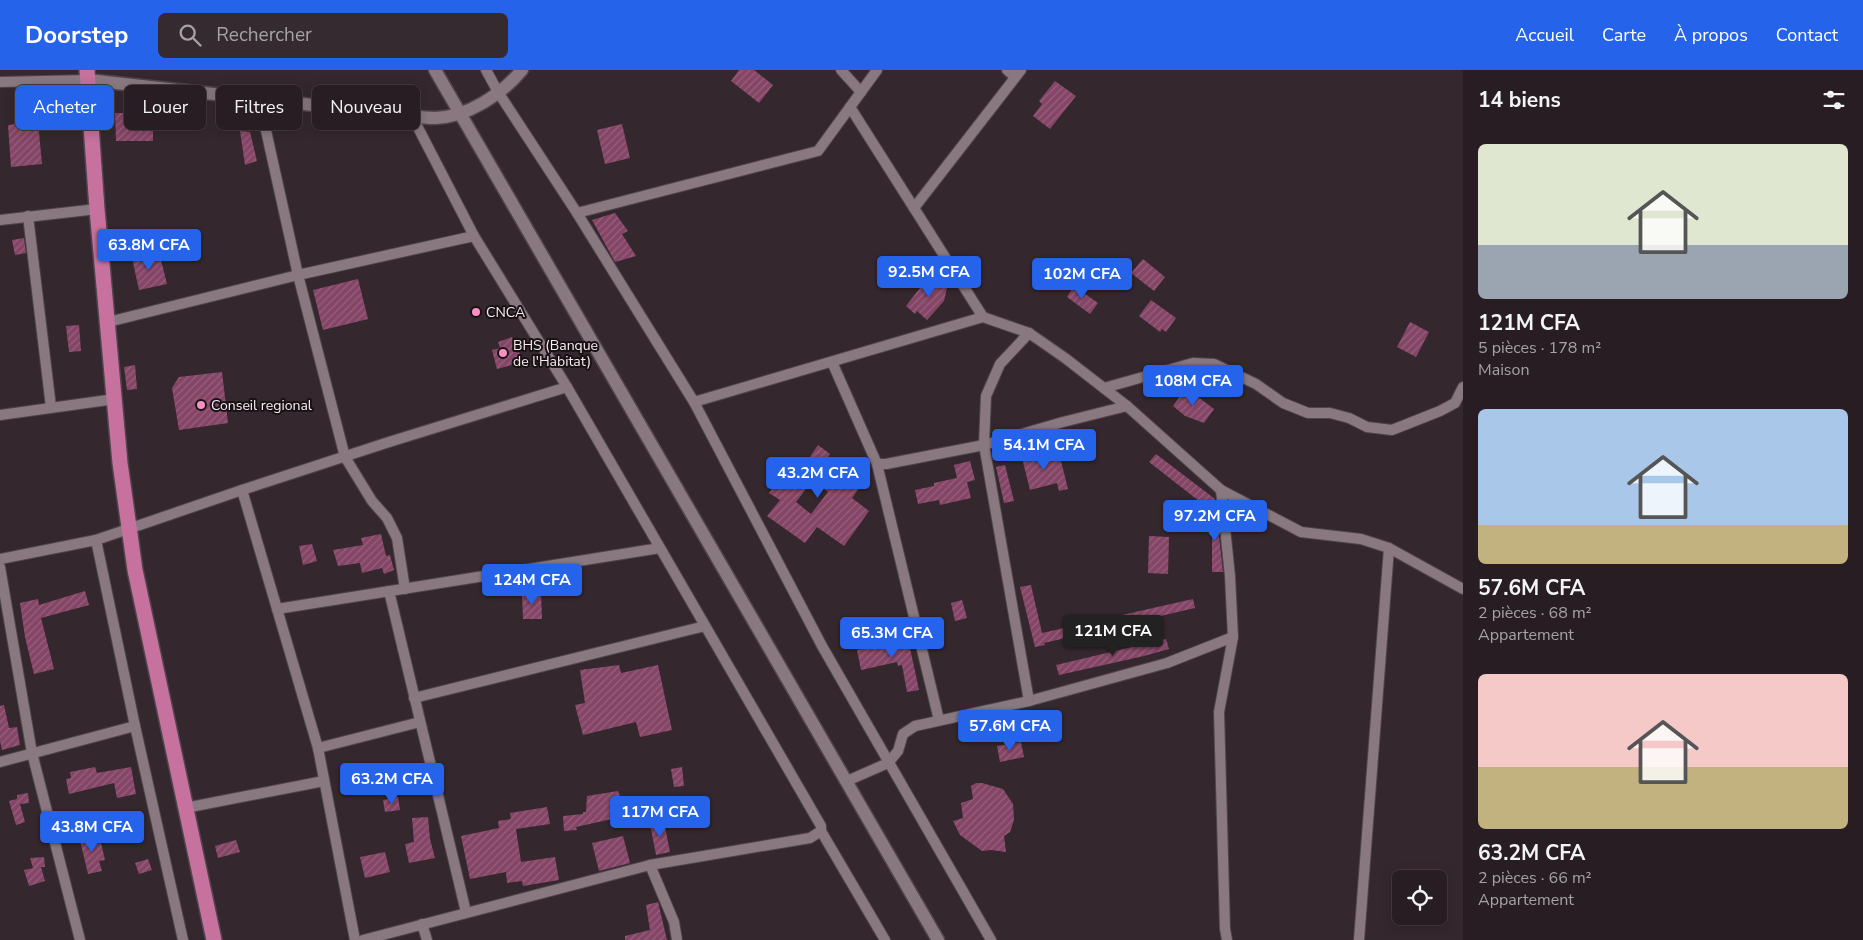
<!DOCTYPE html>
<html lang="fr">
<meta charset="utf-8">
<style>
body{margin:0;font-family:"Nunito Sans",sans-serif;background:#342a2f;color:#f1f3f6;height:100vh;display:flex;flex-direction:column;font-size:19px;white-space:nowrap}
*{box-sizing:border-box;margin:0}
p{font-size:16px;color:#a5a2a5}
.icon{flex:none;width:28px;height:28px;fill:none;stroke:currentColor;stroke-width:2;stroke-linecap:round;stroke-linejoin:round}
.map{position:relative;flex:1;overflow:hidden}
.side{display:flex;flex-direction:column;background:#281d22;width:400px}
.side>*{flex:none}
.guide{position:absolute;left:15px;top:15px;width:475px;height:45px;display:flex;gap:10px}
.tools{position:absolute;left:1392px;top:800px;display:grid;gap:10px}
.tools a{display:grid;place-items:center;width:55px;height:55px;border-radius:8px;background:#281d22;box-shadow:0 2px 12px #0003,0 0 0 1px #443b40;font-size:25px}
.price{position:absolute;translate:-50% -42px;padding:0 11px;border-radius:5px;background:#2563eb;color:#fff;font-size:16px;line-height:32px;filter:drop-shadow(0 1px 2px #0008)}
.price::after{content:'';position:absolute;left:50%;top:30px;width:15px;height:11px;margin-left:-8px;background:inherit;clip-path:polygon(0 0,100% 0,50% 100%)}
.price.selected{background:#222;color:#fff}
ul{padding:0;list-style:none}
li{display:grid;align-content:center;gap:10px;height:265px;padding:0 15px}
li span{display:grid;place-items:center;height:155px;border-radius:8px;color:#555}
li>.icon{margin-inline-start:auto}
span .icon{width:90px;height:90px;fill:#fffc;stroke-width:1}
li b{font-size:21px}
h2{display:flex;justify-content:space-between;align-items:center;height:60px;padding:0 15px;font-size:21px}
.chip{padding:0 18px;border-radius:8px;background:#281d22;box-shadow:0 2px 12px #0003,0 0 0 1px #443b40;font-size:18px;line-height:45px}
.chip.selected{background:#2563eb;color:#fff}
header{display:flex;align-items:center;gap:30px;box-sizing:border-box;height:70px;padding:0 25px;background:#2563eb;color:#fff}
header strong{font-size:24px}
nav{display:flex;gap:28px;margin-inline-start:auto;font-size:18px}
.search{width:350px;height:45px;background:#342a2f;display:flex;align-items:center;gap:12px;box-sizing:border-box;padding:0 18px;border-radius:8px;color:#a5a2a5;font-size:19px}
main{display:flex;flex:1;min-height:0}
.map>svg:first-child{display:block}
.building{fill:url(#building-hatch);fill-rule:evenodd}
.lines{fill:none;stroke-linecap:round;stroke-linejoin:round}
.minor-casing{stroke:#50454b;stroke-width:12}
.tertiary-casing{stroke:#50454b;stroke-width:15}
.primary-casing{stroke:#50454b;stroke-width:18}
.minor{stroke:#897880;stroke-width:10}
.tertiary{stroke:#897880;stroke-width:12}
.primary{stroke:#c6719e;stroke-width:15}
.poi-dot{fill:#fb8fc5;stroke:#191215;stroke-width:2}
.labels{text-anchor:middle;stroke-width:4;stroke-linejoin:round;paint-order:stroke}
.poi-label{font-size:14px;fill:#f6edf1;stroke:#191215;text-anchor:start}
</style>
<header>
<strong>Doorstep</strong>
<div class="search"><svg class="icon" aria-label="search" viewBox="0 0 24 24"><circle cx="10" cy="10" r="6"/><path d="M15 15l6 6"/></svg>Rechercher</div>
<nav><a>Accueil</a><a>Carte</a><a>À propos</a><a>Contact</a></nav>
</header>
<main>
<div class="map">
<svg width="1463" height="870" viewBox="0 0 1463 870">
<defs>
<pattern id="building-hatch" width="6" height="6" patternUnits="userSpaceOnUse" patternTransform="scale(1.25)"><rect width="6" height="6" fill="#854566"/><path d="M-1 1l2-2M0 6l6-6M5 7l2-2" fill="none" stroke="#97607c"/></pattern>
</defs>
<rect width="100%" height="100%" fill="#35272e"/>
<!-- building -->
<g class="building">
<path d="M 739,0 L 754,0 L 773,15 L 759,33 L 731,11 Z"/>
<path d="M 1055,11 L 1076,26 L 1050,59 L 1033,46 L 1042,34 L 1039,31 Z"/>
<path d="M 115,43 L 145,43 L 145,58 L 153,58 L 153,71 L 116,71 Z"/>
<path d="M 38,52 L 42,94 L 11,97 L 8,55 Z"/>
<path d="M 622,54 L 630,88 L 605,94 L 597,60 Z"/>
<path d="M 240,61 L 250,62 L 257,91 L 245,95 Z"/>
<path d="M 615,143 L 628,161 L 622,164 L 636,186 L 615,192 L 592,150 Z"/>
<path d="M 24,168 L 26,183 L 15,185 L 12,170 Z"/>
<path d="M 159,182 L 167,214 L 139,220 L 132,188 Z"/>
<path d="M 1143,189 L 1165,207 L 1154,221 L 1131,203 Z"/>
<path d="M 358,209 L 368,249 L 323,260 L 313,220 Z"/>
<path d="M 949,209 L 944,231 L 927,250 L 917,241 L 915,244 L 906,236 L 923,214 Z"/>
<path d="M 1074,216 L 1098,233 L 1090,244 L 1067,227 Z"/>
<path d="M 1151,230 L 1176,248 L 1166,262 L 1162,259 L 1160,262 L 1139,246 Z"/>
<path d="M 1410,252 L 1429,262 L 1416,287 L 1397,277 Z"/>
<path d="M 79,255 L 81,281 L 69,282 L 66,256 Z"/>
<path d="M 512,267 L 517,283 L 519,282 L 523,292 L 497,299 L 492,280 L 500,278 L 498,272 Z"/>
<path d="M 135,295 L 137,319 L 127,320 L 124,297 Z"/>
<path d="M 222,302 L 228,353 L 179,360 L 172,318 L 179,307 Z"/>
<path d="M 1186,318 L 1214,339 L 1204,353 L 1185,346 L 1173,336 Z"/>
<path d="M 818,375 L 830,384 L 828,387 L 863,413 L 852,428 L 869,441 L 844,476 L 817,457 L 805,473 L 767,446 L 780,430 L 769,423 L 796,387 L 805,394 ZM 813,410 L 828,422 L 811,444 L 796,432 Z"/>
<path d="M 1031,381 L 1033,389 L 1059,383 L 1068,419 L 1059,421 L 1057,413 L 1030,420 L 1021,384 Z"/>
<path d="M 1156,384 L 1215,429 L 1208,438 L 1149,392 Z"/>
<path d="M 970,391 L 975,410 L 967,412 L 971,428 L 940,435 L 939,430 L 918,434 L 915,420 L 934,416 L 934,413 L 957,408 L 954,395 Z"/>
<path d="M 1005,395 L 1014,431 L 1004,433 L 996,397 Z"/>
<path d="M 1209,439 L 1216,439 L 1223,502 L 1212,502 L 1212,465 L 1209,465 Z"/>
<path d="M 381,464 L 386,486 L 390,485 L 394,500 L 384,504 L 382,498 L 362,503 L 360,493 L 338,496 L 333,480 L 363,475 L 361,468 Z"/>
<path d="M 1149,466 L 1169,467 L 1168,504 L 1148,503 Z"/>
<path d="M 312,474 L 317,491 L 303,495 L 299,476 Z"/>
<path d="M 1031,515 L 1042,563 L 1193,529 L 1195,538 L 1044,573 L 1045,575 L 1035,577 L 1020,517 Z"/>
<path d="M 85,521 L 89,535 L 41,548 L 54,599 L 34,604 L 25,567 L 20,533 L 38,529 L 39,535 Z"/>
<path d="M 541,523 L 542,549 L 523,549 L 522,524 Z"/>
<path d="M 962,530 L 967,548 L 955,551 L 951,533 Z"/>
<path d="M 907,564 L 919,620 L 907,622 L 902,595 L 898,596 L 897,592 L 861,600 L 857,580 L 892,573 L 891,567 Z"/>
<path d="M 1166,569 L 1169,579 L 1144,586 L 1059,605 L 1056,595 Z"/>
<path d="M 619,595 L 621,603 L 658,595 L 672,660 L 640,667 L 636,652 L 583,665 L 575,635 L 585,633 L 580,600 Z"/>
<path d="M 4,635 L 9,658 L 17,657 L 20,675 L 2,680 L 0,671 L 0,636 Z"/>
<path d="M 1021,672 L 1024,687 L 1000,692 L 997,676 Z"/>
<path d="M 95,697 L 97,703 L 131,697 L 136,724 L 117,728 L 114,713 L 69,724 L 66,709 L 71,708 L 70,702 Z"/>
<path d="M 682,697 L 684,716 L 674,717 L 671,699 Z"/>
<path d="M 976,713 L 982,713 L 1003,719 L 1013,734 L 1014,750 L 1010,762 L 1004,766 L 1006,782 L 991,780 L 982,781 L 960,765 L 953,751 L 963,748 L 961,733 L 973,729 L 971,716 Z"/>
<path d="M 618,721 L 623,734 L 627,733 L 630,745 L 576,757 L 577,760 L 564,761 L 563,746 L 583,744 L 583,742 L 586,742 L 587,726 Z"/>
<path d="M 28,723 L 29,733 L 20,734 L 25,752 L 16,755 L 9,731 L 17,729 L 17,725 Z"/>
<path d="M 398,727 L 400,740 L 385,742 L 383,730 Z"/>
<path d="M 547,737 L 550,754 L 516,759 L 521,792 L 555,787 L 559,810 L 523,816 L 522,811 L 507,813 L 506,802 L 470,809 L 461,766 L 499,758 L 498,751 L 511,749 L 510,743 Z"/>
<path d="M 428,747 L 430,769 L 435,788 L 409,793 L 405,774 L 414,772 L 412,748 Z"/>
<path d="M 664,752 L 670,782 L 656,785 L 650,754 Z"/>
<path d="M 92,763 L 94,774 L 101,773 L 105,790 L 99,791 L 102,801 L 88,804 L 79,766 Z"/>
<path d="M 623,766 L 630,793 L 599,801 L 592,773 Z"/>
<path d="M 236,770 L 240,782 L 218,788 L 215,776 Z"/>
<path d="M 385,782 L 390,802 L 365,808 L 360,787 Z"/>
<path d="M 44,787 L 45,797 L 41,797 L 45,811 L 29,816 L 24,800 L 33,798 L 30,788 Z"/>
<path d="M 148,789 L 152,800 L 139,804 L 135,793 Z"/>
<path d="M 658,832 L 667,870 L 625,870 L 625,866 L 650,860 L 646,835 Z"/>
</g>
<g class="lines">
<defs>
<g id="minor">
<path d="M 486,0 L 498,22 L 577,143 L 694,332 L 822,576 L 991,870"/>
<path d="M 841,0 L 861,22"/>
<path d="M 1007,0 L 1015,7"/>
<path d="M 0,12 L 88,10"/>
<path d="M 259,29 L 298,205 L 474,166"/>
<path d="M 850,37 L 983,247"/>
<path d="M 412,46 L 474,166 L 567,317 L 821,756 L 821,761 L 885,870"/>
<path d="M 914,138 L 1021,0"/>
<path d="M 577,143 L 818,81 L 877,0"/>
<path d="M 28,146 L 51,337"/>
<path d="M 0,150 L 97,139"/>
<path d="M 108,252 L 298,205 L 345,387 L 372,431 L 387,448 L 397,468 L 405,519"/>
<path d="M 1029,263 L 1000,294 L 986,326 L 984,375 L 1029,631"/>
<path d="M 832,292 L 877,394 L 939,650"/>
<path d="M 1104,318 L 1193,293 L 1214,294 L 1256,314 L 1283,333 L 1308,343 L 1330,343 L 1349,348 L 1367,357 L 1392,360 L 1440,341 L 1455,333 L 1463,317"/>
<path d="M 694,332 L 983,247 L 1029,263 L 1065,288 L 1127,336 L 1221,420 L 1301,462 L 1361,469 L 1389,478 L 1463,519"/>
<path d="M 0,345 L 115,329"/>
<path d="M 877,394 L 886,394 L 984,375 L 1063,352 L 1127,336"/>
<path d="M 242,420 L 318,678 L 355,870"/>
<path d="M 1221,420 L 1230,506 L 1233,567 L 1219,642 L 1225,859 L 1227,870"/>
<path d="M 96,470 L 135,656 L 183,870"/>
<path d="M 0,489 L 96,470 L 242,420 L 389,372 L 567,317"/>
<path d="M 0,497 L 32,683 L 80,870"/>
<path d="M 389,521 L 466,842"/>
<path d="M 277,539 L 660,478"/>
<path d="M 414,628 L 705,556"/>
<path d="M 318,678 L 420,652"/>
<path d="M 0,692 L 135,656"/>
<path d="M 847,711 L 888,693 L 898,681 L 903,664 L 915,656 L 1029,631 L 1167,593 L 1233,567"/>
<path d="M 185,738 L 324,711"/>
<path d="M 650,795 L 674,852 L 677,870"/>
<path d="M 422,854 L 427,870"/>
<path d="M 363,870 L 650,795 L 810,768 L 821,761"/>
<path d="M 1359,870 L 1389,478"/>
</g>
<g id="tertiary">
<path d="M 435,0 L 938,870"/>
<path d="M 88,10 L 412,46 C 419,47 427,48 435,48 C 468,47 502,24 522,0"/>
</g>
<path id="primary" d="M 87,0 L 97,139 L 120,393 L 135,500 L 214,870"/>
</defs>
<!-- minor casing -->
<use href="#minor" class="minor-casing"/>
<!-- tertiary casing -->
<use href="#tertiary" class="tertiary-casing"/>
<!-- primary casing -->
<use href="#primary" class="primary-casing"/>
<!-- minor -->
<use href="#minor" class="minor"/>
<!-- tertiary -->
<use href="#tertiary" class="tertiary"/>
<!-- primary -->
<use href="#primary" class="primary"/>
</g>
<!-- markers -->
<g class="poi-dot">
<circle cx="476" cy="242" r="5"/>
<circle cx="503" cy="283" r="5"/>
<circle cx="201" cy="335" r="5"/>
</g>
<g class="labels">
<!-- poi labels -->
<g class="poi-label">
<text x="486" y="247">CNCA</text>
<text x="513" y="280">BHS (Banque<tspan x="513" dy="16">de l'Habitat)</tspan></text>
<text x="211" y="340">Conseil regional</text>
</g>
</g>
</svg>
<div class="tools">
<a><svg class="icon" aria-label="locate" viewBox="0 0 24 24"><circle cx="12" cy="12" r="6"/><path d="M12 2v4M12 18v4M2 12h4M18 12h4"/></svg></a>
</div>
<b class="price" style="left:149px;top:201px">63.8M CFA</b>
<b class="price" style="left:929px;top:228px">92.5M CFA</b>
<b class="price" style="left:1082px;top:230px">102M CFA</b>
<b class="price" style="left:1193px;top:337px">108M CFA</b>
<b class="price" style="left:1044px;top:401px">54.1M CFA</b>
<b class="price" style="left:818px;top:429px">43.2M CFA</b>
<b class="price" style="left:1215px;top:472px">97.2M CFA</b>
<b class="price" style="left:532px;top:536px">124M CFA</b>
<b class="price selected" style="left:1113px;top:587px">121M CFA</b>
<b class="price" style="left:892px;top:589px">65.3M CFA</b>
<b class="price" style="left:1010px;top:682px">57.6M CFA</b>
<b class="price" style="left:392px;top:735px">63.2M CFA</b>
<b class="price" style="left:660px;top:768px">117M CFA</b>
<b class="price" style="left:92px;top:783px">43.8M CFA</b>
<div class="guide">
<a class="chip selected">Acheter</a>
<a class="chip">Louer</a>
<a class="chip">Filtres</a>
<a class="chip">Nouveau</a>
</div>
</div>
<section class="side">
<h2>14 biens<svg class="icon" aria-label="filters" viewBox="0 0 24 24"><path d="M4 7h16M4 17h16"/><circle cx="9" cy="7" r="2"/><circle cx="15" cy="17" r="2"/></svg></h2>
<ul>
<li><span style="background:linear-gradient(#dfe7d0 65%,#9aa5b1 0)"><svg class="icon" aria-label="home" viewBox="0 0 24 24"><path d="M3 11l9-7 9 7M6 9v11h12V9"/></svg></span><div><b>121M CFA</b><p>5 pièces · 178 m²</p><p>Maison</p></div></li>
<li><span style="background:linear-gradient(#a9c7e8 75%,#c2b280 0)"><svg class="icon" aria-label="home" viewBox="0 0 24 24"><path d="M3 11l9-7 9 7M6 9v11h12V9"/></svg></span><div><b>57.6M CFA</b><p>2 pièces · 68 m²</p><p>Appartement</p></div></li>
<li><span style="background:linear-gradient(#f6c9c9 60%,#c2b280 0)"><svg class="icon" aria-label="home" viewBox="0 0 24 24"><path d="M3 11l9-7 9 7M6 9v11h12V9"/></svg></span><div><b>63.2M CFA</b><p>2 pièces · 66 m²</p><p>Appartement</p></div></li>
</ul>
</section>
</main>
